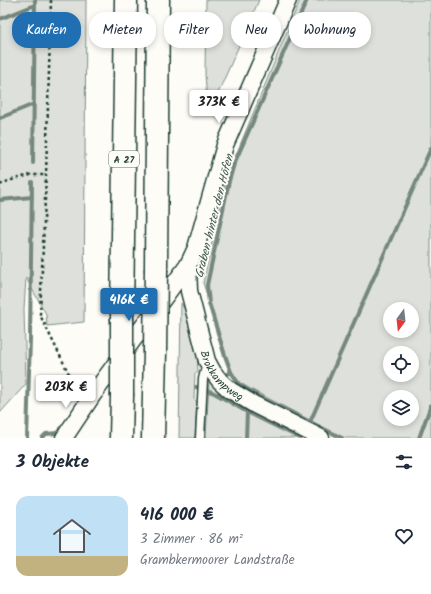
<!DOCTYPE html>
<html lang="de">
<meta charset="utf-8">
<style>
body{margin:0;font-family:Kalam,sans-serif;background:#f6f6f7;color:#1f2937;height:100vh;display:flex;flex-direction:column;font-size:15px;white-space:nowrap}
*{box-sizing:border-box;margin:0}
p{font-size:13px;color:#747a83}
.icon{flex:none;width:22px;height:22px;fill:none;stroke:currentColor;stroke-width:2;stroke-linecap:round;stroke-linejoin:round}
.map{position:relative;height:438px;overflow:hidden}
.drawer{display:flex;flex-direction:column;background:#fff;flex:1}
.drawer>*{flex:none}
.banner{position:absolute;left:12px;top:12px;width:407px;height:36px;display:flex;gap:8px}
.needle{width:26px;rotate:195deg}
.controls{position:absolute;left:383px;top:302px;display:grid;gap:8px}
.controls a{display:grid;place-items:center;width:36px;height:36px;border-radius:50%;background:#fff;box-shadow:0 2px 6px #0003;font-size:20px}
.price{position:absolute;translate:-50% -34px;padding:0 9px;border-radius:4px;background:#fff;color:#222;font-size:13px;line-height:26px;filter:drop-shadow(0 1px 2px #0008)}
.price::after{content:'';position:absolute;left:50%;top:24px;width:12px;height:9px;margin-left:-6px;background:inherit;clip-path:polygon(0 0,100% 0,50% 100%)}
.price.selected{background:#1f6fb2;color:#fff}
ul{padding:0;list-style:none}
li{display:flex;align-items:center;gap:12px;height:100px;padding:0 16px}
li span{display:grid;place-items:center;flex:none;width:112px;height:80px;border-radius:12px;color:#555}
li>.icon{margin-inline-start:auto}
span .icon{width:48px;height:48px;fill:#fffc;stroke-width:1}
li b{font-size:17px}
h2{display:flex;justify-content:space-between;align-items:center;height:48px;padding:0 16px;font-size:17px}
.chip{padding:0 14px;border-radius:16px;background:#fff;box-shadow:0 2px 6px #0003;font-size:14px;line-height:36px}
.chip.selected{background:#1f6fb2;color:#fff}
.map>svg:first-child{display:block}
.green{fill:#dde0db;stroke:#7e8e88;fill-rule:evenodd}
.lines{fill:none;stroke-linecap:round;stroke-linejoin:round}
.stream{stroke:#75877f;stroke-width:4}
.lane-casing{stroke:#1f3d34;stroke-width:11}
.street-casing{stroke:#1f3d34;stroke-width:19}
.highway-casing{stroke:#1f3d34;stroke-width:25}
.path{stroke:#1f3d34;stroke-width:2.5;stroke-dasharray:3 3;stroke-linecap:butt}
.lane{stroke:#fdfcf7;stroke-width:8}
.street{stroke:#fdfcf7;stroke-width:16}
.highway{stroke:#fdfcf7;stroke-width:22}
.highway-bridge-casing{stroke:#1f3d34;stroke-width:25;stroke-linecap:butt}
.highway-bridge{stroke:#fdfcf7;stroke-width:22}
.labels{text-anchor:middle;stroke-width:4;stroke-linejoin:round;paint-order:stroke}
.shield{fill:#fdfcf7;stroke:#62766e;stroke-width:1}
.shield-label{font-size:10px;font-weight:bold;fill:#1f3d34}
.street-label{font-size:11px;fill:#1f3d34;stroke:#fdfcf7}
.water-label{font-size:12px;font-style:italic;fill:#435c53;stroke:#fdfcf7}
</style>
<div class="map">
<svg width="431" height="438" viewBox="0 0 431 438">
<rect width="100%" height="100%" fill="#fdfcf7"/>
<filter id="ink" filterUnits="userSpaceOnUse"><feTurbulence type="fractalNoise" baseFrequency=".025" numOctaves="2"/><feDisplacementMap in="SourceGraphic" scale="8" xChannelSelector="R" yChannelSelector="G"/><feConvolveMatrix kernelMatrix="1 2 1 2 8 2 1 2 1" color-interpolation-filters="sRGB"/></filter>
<g filter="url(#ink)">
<!-- green -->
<g class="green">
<path d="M 0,0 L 86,0 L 84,322 L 47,326 L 46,314 L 26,278 L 24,309 L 26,384 L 0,413 Z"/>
<path d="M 206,0 L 259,0 L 208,116 L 205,74 Z"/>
<path d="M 300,0 L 431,0 L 431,438 L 344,438 L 235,381 L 203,283 L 226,179 ZM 390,309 L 412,309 L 412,331 L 390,331 ZM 390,353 L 412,353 L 412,375 L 390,375 ZM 390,397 L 412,397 L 412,419 L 390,419 Z"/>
<path d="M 181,303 L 188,315 L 197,352 L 198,373 L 195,373 L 194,399 L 197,402 L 195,438 L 179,438 Z"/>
<path d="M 209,381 L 237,401 L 312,438 L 206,438 Z"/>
</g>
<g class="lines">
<!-- stream -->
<g class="stream">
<path d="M 0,19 L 35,5"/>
<path d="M 0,118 L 34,104"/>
<path d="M 33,163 L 35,0"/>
<path d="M 0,200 L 32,197"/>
<path d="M 231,372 L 239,384 L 258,396 L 342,438"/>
<path d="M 228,374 L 231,372 L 224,353 L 209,303 L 207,285 L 229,181 L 234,164 L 307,0"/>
<path d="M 196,387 L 212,392 L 218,395 L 219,393"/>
<path d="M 218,395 L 247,412 L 300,438"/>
<path d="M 310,422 L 431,148"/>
<path d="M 27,438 L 30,338 L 32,182"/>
<path d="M 42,438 L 46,434 L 57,433"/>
<path d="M 246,438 L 247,412"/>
<path d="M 419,438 L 431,405"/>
</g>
<defs>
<path id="lane" d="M 200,438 L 203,379 L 207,363"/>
<g id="street">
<path id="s1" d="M 188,265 L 189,291 L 207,361 L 213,372 L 220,381 L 230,390 L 255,405 L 321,438"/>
<path d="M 64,438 L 92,396 L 188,265 L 196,248 L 225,145 L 288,0"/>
</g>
<g id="highway">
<path d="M 156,269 L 158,0"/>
<path d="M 122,318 L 126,0"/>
<path d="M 121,438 L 122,396"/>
<path d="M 153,438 L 155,352"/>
</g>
</defs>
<!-- lane casing -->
<use href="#lane" class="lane-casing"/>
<!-- street casing -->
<use href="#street" class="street-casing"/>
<!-- highway casing -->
<use href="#highway" class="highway-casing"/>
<!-- path -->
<g class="path">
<path d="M 51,0 L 46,175 L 40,315 L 70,376 L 81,387"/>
<path d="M 0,185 L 8,181 L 30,175 L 46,175"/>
</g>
<!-- lane -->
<use href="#lane" class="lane"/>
<!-- street -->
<use href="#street" class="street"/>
<!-- highway -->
<use href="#highway" class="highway"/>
<defs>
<g id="highway-bridge">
<path d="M 155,352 L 156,269"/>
<path d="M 122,396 L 122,318"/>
</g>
</defs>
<!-- highway-bridge casing -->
<use href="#highway-bridge" class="highway-bridge-casing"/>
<!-- highway-bridge -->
<use href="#highway-bridge" class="highway-bridge"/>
</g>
</g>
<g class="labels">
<!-- shield labels -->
<rect class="shield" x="109" y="151" width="30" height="16" rx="3"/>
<g class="shield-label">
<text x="124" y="163">A 27</text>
</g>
<!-- street labels -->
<g class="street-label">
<text dy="4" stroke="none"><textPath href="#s1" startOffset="119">Brokkampweg</textPath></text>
</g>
<!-- water labels -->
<g class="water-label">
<text transform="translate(214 216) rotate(-76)" y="4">Graben hinter den Höfen</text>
</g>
</g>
</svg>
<div class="controls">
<a><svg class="needle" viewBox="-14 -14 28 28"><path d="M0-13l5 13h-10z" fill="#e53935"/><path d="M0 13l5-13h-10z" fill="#747a83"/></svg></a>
<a><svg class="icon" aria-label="locate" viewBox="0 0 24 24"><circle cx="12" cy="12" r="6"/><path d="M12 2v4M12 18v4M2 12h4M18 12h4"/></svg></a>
<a><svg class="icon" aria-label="layers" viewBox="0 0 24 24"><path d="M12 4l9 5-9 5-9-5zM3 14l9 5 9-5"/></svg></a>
</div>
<b class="price" style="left:219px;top:124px">373K €</b>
<b class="price selected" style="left:129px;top:322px">416K €</b>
<b class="price" style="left:66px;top:409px">203K €</b>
<div class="banner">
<a class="chip selected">Kaufen</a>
<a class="chip">Mieten</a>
<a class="chip">Filter</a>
<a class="chip">Neu</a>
<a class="chip">Wohnung</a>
</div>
</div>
<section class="drawer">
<h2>3 Objekte<svg class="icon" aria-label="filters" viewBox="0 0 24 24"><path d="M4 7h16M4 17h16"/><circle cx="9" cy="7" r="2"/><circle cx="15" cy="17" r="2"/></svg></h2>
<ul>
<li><span style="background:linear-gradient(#bfe0f5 75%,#c2b280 0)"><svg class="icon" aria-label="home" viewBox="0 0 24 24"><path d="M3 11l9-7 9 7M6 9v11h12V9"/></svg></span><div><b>416 000 €</b><p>3 Zimmer · 86 m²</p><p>Grambkermoorer Landstraße</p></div><svg class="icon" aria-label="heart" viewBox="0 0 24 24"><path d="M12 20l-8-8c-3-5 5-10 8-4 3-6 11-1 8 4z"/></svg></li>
</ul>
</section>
